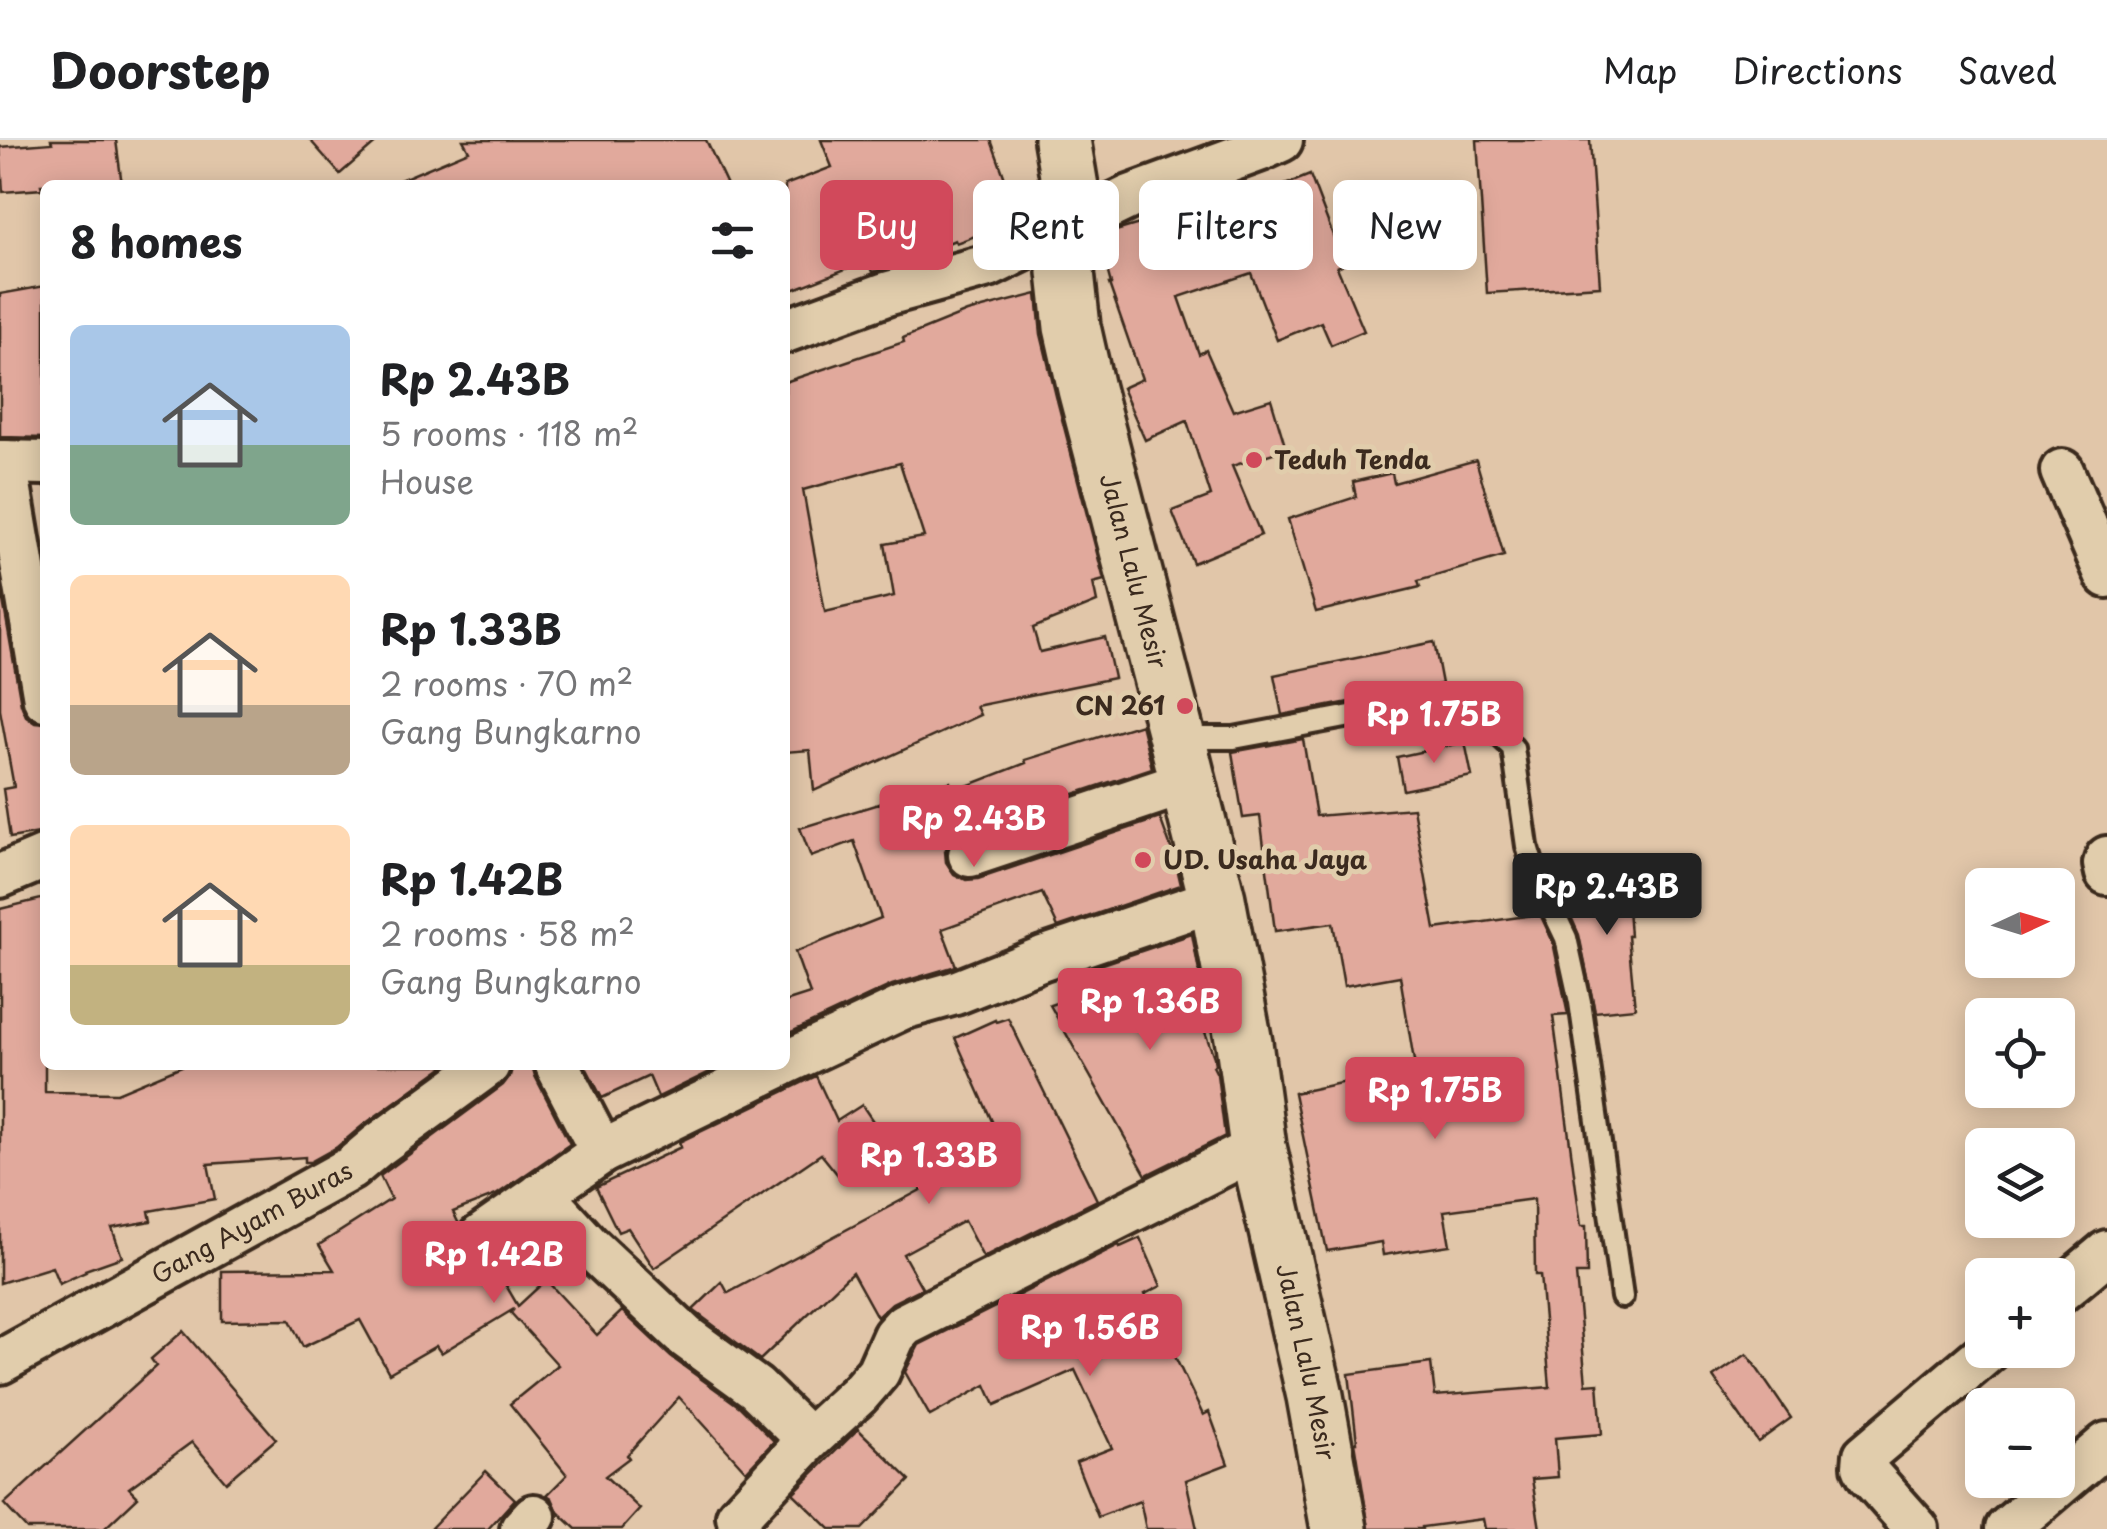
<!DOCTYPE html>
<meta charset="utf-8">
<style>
body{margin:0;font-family:"Playpen Sans",sans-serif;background:#f6f6f6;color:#202124;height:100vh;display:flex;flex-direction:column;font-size:38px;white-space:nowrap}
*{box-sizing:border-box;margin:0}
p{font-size:32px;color:#757577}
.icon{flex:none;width:55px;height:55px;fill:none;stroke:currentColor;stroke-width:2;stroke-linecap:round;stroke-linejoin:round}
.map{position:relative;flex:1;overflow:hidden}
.panel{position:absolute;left:40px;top:40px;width:750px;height:890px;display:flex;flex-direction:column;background:#fff;border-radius:15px;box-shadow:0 5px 25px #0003}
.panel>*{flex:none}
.banner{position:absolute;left:820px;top:40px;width:950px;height:90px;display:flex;gap:20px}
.needle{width:65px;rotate:86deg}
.buttons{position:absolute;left:1965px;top:728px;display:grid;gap:20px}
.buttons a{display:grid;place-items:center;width:110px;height:110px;border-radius:15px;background:#fff;box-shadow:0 5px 25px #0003;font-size:50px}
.price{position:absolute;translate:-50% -85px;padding:0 22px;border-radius:10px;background:#d1495b;color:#fff;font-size:32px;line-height:65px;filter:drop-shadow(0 2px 5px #0008)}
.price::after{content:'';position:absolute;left:50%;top:60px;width:30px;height:22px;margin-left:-15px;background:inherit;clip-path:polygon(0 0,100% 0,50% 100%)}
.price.current{background:#222;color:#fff}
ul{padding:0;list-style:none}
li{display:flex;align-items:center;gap:30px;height:250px;padding:0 30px}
li span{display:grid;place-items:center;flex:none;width:280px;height:200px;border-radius:15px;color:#555}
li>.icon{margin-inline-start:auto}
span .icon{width:120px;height:120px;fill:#fffc;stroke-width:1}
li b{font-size:42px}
h2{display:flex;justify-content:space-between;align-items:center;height:120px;padding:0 30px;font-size:42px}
.chip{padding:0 35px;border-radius:15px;background:#fff;box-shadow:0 5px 25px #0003;font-size:35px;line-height:90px}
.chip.current{background:#d1495b;color:#fff}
header{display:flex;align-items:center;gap:60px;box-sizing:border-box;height:140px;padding:0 50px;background:#fff;border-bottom:2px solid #e0e0e0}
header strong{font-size:48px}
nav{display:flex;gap:55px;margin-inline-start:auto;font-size:35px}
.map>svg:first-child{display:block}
.building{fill:#e1a99c;stroke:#3b2a1e;stroke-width:2.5;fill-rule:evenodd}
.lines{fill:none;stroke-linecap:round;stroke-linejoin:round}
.lane-casing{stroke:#3b2a1e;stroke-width:28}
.street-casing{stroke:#3b2a1e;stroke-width:50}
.secondary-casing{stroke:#3b2a1e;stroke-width:62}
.lane{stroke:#e1cdac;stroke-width:20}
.street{stroke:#e1cdac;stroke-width:42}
.secondary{stroke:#e1cdac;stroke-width:55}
.poi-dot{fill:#d1495b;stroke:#e1cdac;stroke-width:4}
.labels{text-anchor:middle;stroke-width:10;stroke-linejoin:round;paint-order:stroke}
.poi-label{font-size:25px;font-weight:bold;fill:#3b2a1e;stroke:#e1cdac;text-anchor:start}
.street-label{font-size:25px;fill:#3b2a1e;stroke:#e1cdac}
</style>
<header>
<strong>Doorstep</strong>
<nav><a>Map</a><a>Directions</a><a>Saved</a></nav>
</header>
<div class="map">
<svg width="2107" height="1389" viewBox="0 0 2107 1389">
<rect width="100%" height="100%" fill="#e1c6a9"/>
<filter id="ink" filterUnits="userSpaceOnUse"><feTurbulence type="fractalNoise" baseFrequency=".01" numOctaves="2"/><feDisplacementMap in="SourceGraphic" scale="20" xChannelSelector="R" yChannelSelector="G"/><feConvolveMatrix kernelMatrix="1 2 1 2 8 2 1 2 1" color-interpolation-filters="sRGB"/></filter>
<g filter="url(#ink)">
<!-- building -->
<g class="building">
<path d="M 51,0 L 116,0 L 122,45 L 41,45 L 42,49 L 3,52 L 0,7 L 52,3 Z"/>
<path d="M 310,0 L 379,0 L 340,34 Z"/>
<path d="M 463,0 L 706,0 L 727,45 L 388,45 L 469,11 Z"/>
<path d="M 821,0 L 991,0 L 1020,80 L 956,103 L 955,100 L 896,125 L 873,132 L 868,120 L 785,153 L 785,45 L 832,27 Z"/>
<path d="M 1477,0 L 1590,0 L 1600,146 L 1487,153 Z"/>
<path d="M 1310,35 L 1344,124 L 1337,127 L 1364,191 L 1331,205 L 1321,182 L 1277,200 L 1251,133 L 1179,157 L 1199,214 L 1206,210 L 1233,271 L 1271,259 L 1286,309 L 1232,326 L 1261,395 L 1193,423 L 1172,371 L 1211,356 L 1187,281 L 1145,300 L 1122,248 L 1142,239 L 1109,144 L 1111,144 L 1099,100 L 1119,90 L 1153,80 L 1155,85 L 1191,71 L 1194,78 L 1263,49 L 1265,53 Z"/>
<path d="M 45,146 L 45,298 L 0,297 L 0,154 Z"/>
<path d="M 1037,154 L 1041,194 L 1056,256 L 1104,440 L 1093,443 L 1097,462 L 1033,488 L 1040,512 L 1105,497 L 1114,538 L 976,566 L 980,575 L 814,651 L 810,610 L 785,612 L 785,242 L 904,202 L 903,198 L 967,172 ZM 900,323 L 924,397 L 885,404 L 894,456 L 825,472 L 803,350 Z"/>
<path d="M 1476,320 L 1504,416 L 1418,441 L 1420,447 L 1316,472 L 1288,379 L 1356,357 L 1353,342 L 1392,333 L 1394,343 Z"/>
<path d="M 0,443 L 21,564 L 26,576 L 35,582 L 45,583 L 45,692 L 10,698 L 3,649 L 14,647 L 0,570 Z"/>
<path d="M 1434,502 L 1442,544 L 1282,575 L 1274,535 Z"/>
<path d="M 1141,584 L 1152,628 L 962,691 L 951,699 L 945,711 L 946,722 L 954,734 L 966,740 L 978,739 L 1160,678 L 1175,719 L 1181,745 L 1058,787 L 1042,753 L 942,789 L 956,826 L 892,845 L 785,895 L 785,862 L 810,854 L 795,812 L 881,778 L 854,701 L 811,717 L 800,688 L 950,642 L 954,651 L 1026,623 L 1025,620 Z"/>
<path d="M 1303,599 L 1316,676 L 1413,668 L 1435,789 L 1540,774 L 1553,802 L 1568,875 L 1553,876 L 1581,1086 L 1586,1086 L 1587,1134 L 1576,1134 L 1586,1244 L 1598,1243 L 1602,1294 L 1555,1298 L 1558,1337 L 1532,1339 L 1540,1389 L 1485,1389 L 1483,1379 L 1422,1387 L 1422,1389 L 1369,1389 L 1355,1302 L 1357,1302 L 1349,1234 L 1431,1223 L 1435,1256 L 1550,1247 L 1540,1135 L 1535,1135 L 1534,1059 L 1444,1071 L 1450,1105 L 1383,1115 L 1381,1102 L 1327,1111 L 1294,953 L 1415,927 L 1400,836 L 1344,846 L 1333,783 L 1275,791 L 1260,676 L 1243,678 L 1232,612 Z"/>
<path d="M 1465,602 L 1472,636 L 1403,650 L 1397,617 Z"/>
<path d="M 1625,725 L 1630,796 L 1628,796 L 1635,868 L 1595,872 L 1579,795 L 1568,770 L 1588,768 L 1586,727 Z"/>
<path d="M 45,758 L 45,952 L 117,953 L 184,925 L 446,925 L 362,986 L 337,1007 L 310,1022 L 305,1022 L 305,1017 L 208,1024 L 215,1059 L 149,1071 L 151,1081 L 112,1088 L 122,1117 L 85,1130 L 86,1132 L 59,1144 L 52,1127 L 0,1143 L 0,769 Z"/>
<path d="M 1192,794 L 1200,837 L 1187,842 L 1214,917 L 1215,925 L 1213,926 L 1217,934 L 1225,996 L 1146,1035 L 1050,865 L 1105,847 L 1097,826 Z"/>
<path d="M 1008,878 L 1097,1060 L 983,1117 L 964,1081 L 903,1114 L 922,1148 L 892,1163 L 877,1177 L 852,1132 L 760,1220 L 693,1170 L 722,1142 L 728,1153 L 1003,1006 L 955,898 L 995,880 L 996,882 Z"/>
<path d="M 513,925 L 532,925 L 535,936 L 570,1004 L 496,1055 L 453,1072 L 459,1084 L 455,1098 L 460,1112 L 469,1119 L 480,1122 L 483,1129 L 493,1123 L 518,1166 L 546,1140 L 597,1195 L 622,1171 L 671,1217 L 740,1267 L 774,1301 L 746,1331 L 679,1257 L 627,1315 L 629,1318 L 605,1336 L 640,1369 L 622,1389 L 576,1389 L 558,1372 L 552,1358 L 547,1355 L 567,1335 L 510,1264 L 558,1225 L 511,1173 L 514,1169 L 441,1213 L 436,1206 L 389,1233 L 360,1180 L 303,1207 L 290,1180 L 222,1181 L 222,1131 L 334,1130 L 319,1105 L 391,1059 L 380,1036 L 503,945 L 510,936 Z"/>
<path d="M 585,925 L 724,925 L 658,957 L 649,936 L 602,958 Z"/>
<path d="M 816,936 L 837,981 L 862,965 L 887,1002 L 838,1035 L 821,1014 L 654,1128 L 628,1088 L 618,1092 L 596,1047 L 681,1007 L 679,1002 Z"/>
<path d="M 1140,1098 L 1161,1146 L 1145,1154 L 1203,1275 L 1209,1272 L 1228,1324 L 1186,1340 L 1197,1389 L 1146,1389 L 1140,1361 L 1098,1377 L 1076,1322 L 1112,1308 L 1075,1230 L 995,1265 L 986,1245 L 930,1276 L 905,1232 L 919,1205 L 1119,1105 L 1120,1107 Z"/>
<path d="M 183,1191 L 276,1299 L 226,1342 L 192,1302 L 129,1348 L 138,1357 L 104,1389 L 27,1389 L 4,1364 L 156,1226 L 151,1219 Z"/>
<path d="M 1747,1214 L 1791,1278 L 1758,1302 L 1713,1237 Z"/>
<path d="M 858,1289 L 910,1340 L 862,1389 L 830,1389 L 793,1353 Z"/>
<path d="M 486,1331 L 515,1359 L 488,1389 L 430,1389 Z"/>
</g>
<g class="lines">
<defs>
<path id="lane" d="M 1179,598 L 1234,598 L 1425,562 L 1481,577 L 1513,608 L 1527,706 L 1535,733 L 1566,798 L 1580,862 L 1622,1157"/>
<g id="street">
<path d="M 785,191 L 886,154 L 988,126 L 1130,57 L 1261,9 L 1281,0"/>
<path d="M 0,322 L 45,323"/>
<path d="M 5,322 L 45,559"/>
<path d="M 2062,331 L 2107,436"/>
<path d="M 970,715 L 1188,642"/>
<path d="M 2107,718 L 2105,724 L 2107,733"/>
<path d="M 0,736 L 45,717"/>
<path d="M 785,923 L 902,868 L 955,853 L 1043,818 L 1217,759"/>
<path d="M 557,925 L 602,1012"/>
<path d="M 541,1054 L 588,1105 L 686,1197 L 756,1248 L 809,1300"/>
<path d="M 480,1097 L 602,1012 L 781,925"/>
<path d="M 2058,1153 L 2107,1112"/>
<path id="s1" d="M 0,1222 L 351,1028 L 377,1006 L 488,925"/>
<path d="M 738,1376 L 809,1300 L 859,1254 L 878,1232 L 894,1196 L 904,1185 L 1258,1007"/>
<path d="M 522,1389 L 534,1376"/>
<path d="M 1917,1389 L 1869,1335 L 1864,1326 L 1865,1315 L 1989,1210"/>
<path d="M 2007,1389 L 2107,1304"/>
</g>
<g id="secondary">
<path id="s2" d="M 1062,0 L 1071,53 L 1066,132 L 1072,187 L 1086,249 L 1177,598 L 1217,759 L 1244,903 L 1258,1007 L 1315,1256 L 1339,1389"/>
</g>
</defs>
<!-- lane casing -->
<use href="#lane" class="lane-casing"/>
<!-- street casing -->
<use href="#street" class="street-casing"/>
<!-- secondary casing -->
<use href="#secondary" class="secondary-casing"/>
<!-- lane -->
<use href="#lane" class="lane"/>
<!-- street -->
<use href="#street" class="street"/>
<!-- secondary -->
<use href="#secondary" class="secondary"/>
</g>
</g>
<!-- markers -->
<g class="poi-dot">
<circle cx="1254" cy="320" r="10"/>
<circle cx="1185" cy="566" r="10"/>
<circle cx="1143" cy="720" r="10"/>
</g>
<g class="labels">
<!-- poi labels -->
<g class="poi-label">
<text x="1274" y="329">Teduh Tenda</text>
<text x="1165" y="575" text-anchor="end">CN 261</text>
<text x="1163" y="729">UD. Usaha Jaya</text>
</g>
<!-- street labels -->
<g class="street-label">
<text dy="9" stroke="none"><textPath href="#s2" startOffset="440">Jalan Lalu Mesir</textPath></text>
<text dy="9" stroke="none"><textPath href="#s1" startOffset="288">Gang Ayam Buras</textPath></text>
<text dy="9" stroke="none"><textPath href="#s2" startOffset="1250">Jalan Lalu Mesir</textPath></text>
</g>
</g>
</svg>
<div class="buttons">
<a><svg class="needle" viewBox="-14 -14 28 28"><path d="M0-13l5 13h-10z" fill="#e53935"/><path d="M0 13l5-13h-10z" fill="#757577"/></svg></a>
<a><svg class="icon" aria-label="locate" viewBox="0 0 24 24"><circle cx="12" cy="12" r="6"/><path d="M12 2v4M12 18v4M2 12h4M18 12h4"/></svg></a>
<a><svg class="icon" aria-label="layers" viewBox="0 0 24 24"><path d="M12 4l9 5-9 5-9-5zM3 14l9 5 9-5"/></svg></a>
<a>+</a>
<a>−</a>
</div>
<b class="price" style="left:1434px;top:626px">Rp 1.75B</b>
<b class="price" style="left:974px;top:730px">Rp 2.43B</b>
<b class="price current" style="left:1607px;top:798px">Rp 2.43B</b>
<b class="price" style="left:1150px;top:913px">Rp 1.36B</b>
<b class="price" style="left:1435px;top:1002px">Rp 1.75B</b>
<b class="price" style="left:929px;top:1067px">Rp 1.33B</b>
<b class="price" style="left:494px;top:1166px">Rp 1.42B</b>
<b class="price" style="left:1090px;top:1239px">Rp 1.56B</b>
<div class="banner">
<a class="chip current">Buy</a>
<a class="chip">Rent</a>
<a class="chip">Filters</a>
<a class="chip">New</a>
</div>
<section class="panel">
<h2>8 homes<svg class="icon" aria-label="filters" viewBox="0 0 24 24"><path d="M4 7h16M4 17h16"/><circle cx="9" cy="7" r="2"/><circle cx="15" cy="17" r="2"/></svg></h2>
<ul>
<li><span style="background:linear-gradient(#a9c7e8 60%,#7fa58c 0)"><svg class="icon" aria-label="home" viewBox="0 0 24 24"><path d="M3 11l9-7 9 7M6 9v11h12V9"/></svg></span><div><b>Rp 2.43B</b><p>5 rooms · 118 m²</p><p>House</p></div></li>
<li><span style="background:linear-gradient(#ffd9b3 65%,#b9a48a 0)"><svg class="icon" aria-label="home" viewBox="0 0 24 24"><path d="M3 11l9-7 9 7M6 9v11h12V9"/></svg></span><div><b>Rp 1.33B</b><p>2 rooms · 70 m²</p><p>Gang Bungkarno</p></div></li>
<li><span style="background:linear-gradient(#ffd9b3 70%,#c2b280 0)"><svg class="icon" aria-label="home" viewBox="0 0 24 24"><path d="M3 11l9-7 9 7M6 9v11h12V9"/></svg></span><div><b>Rp 1.42B</b><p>2 rooms · 58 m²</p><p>Gang Bungkarno</p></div></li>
</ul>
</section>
</div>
